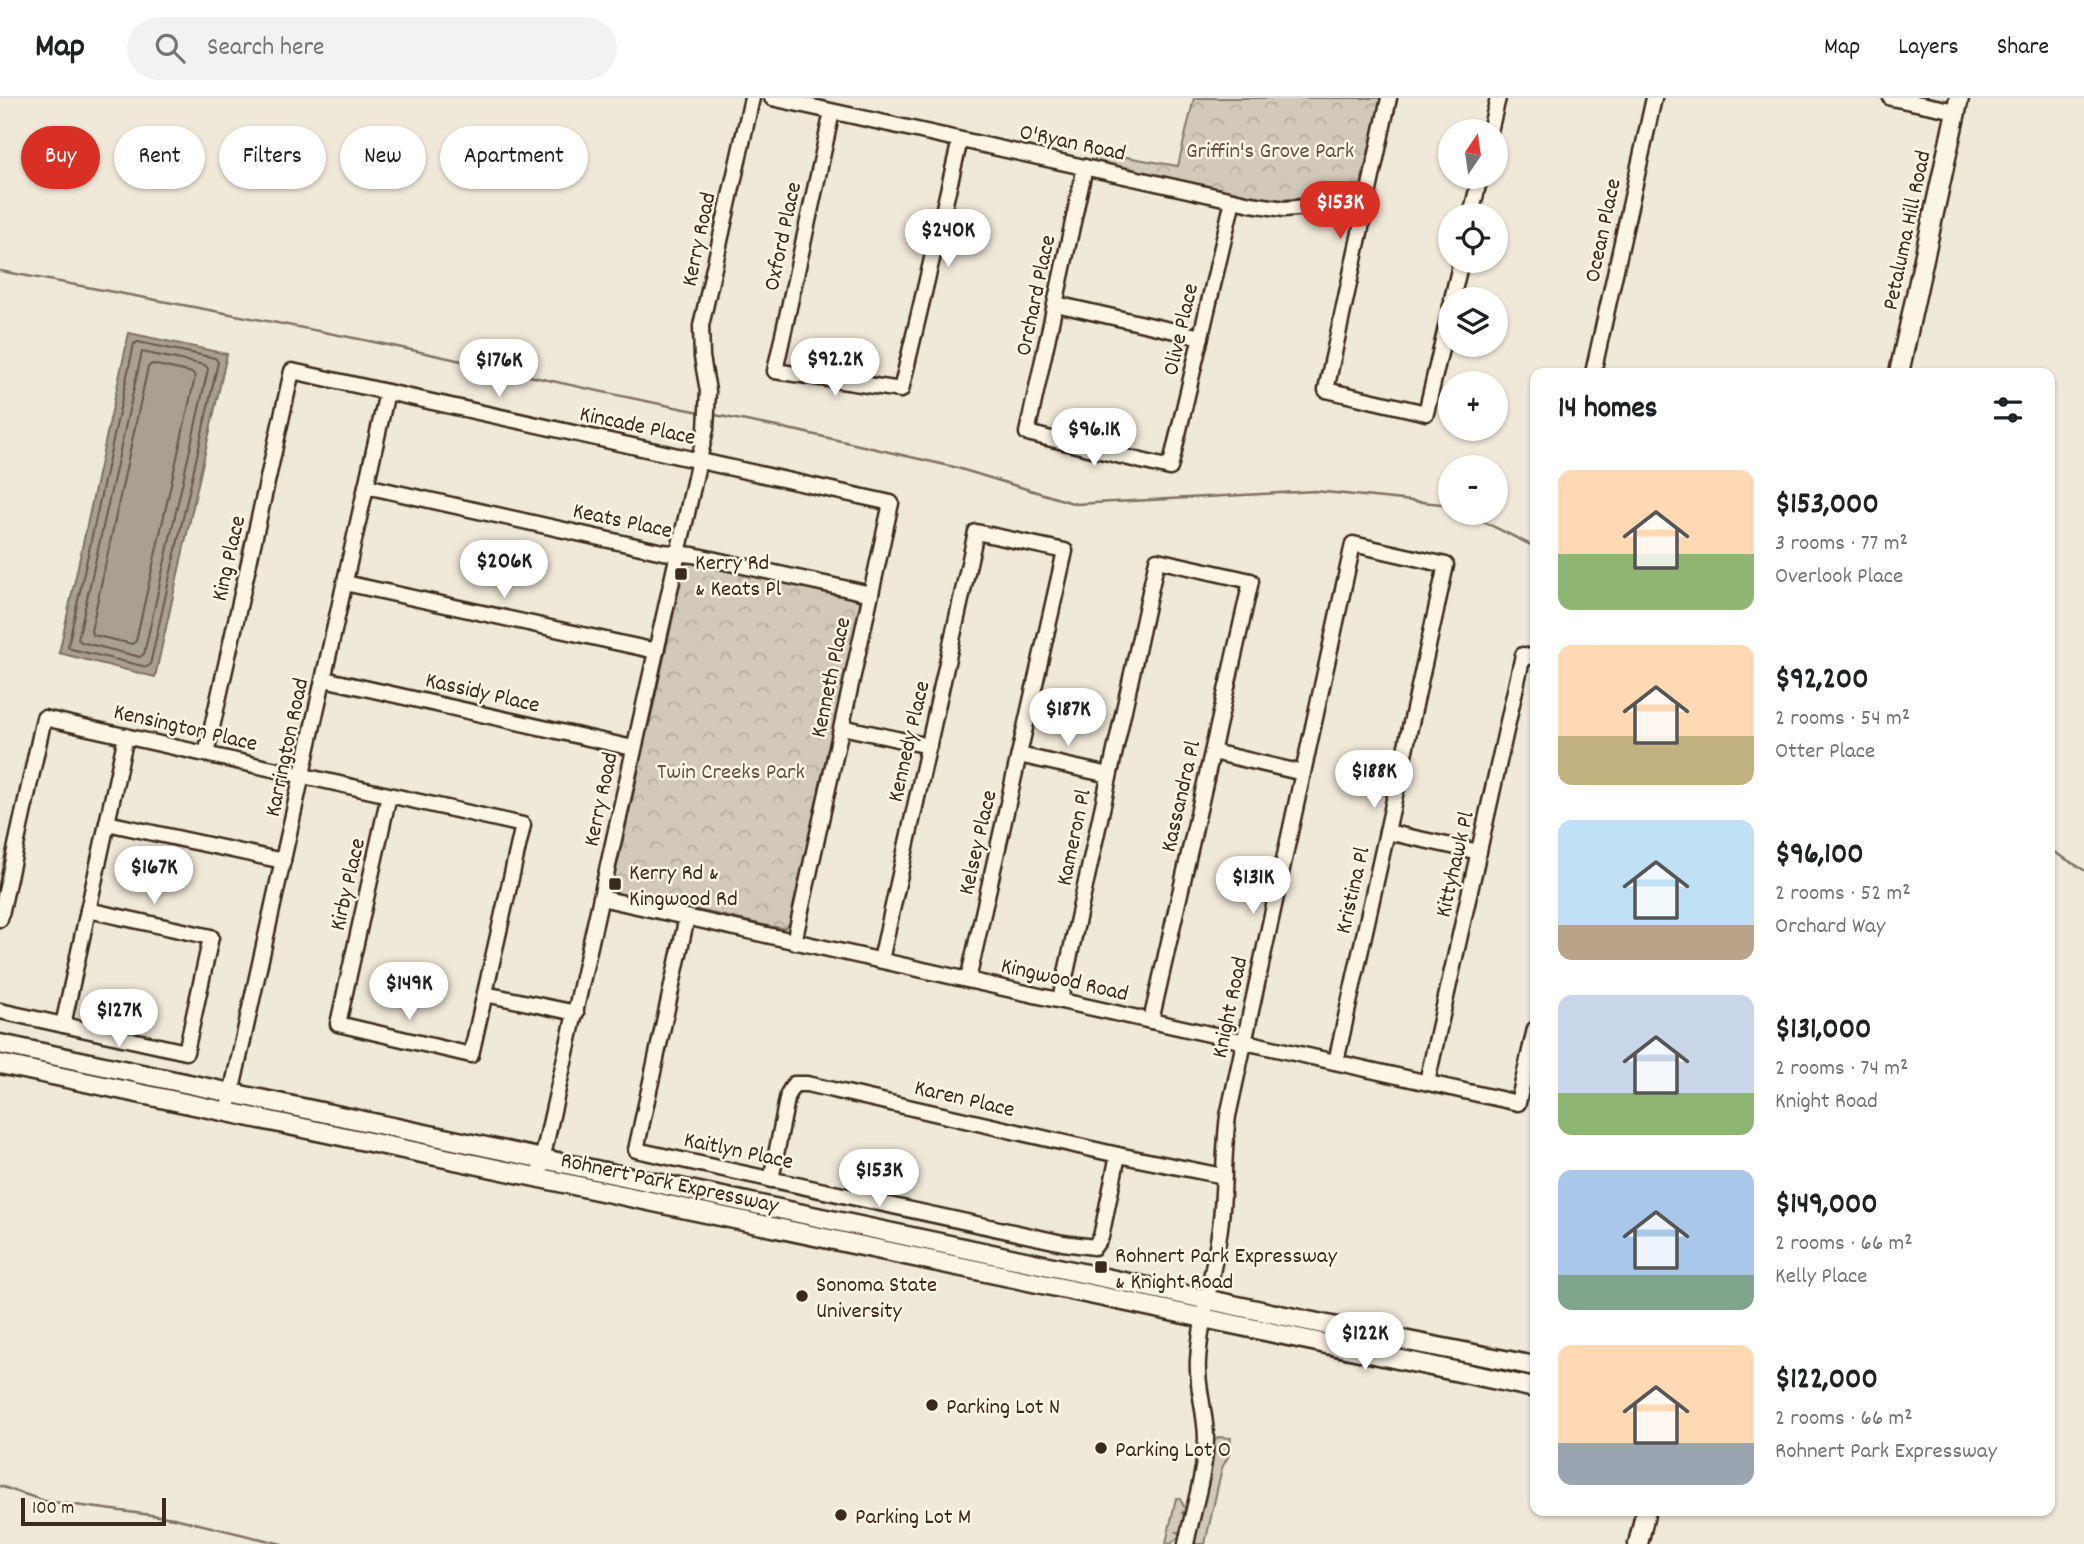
<!DOCTYPE html>
<meta charset="utf-8">
<style>
body{margin:0;font-family:Dekko,sans-serif;background:#f2f2f2;color:#202124;height:100vh;display:flex;flex-direction:column;font-size:26px;white-space:nowrap}
*{box-sizing:border-box;margin:0}
p{font-size:23px;color:#757577}
.icon{flex:none;width:38px;height:38px;fill:none;stroke:currentColor;stroke-width:2;stroke-linecap:round;stroke-linejoin:round}
.map{position:relative;flex:1;overflow:hidden}
.side{position:absolute;left:1530px;top:270px;width:525px;height:1148px;display:flex;flex-direction:column;background:#fff;border-radius:14px;box-shadow:0 2px 5px #0004}
.side>*{flex:none}
.banner{position:absolute;left:21px;top:28px;width:665px;height:63px;display:flex;gap:14px}
.needle{width:46px;rotate:13deg}
.fabs{position:absolute;left:1438px;top:21px;display:grid;gap:14px}
.fabs a{display:grid;place-items:center;width:70px;height:70px;border-radius:50%;background:#fff;box-shadow:0 2px 5px #0004;font-size:35px}
.scale{position:absolute;left:21px;bottom:18px;width:145px;box-sizing:border-box;padding-left:7px;border:4px solid #3b2a1e;border-top:0;font-size:19px;line-height:24px;white-space:nowrap;color:#3b2a1e;-webkit-text-stroke:5px #fcf5e5;paint-order:stroke}
.price{position:absolute;translate:-50% -60px;padding:0 16px;border-radius:24px;background:#fff;color:#222;font-size:23px;line-height:46px;filter:drop-shadow(0 2px 4px #0008)}
.price::after{content:'';position:absolute;left:50%;top:42px;width:21px;height:16px;margin-left:-10px;background:inherit;clip-path:polygon(0 0,100% 0,50% 100%)}
.price.current{background:#d93025;color:#fff}
ul{padding:0;list-style:none}
li{display:flex;align-items:center;gap:21px;height:175px;padding:0 28px}
li span{display:grid;place-items:center;flex:none;width:196px;height:140px;border-radius:14px;color:#555}
li>.icon{margin-inline-start:auto}
span .icon{width:84px;height:84px;fill:#fffc;stroke-width:1}
li b{font-size:30px}
h2{display:flex;justify-content:space-between;align-items:center;height:84px;padding:0 28px;font-size:30px}
.tag{padding:0 24px;border-radius:32px;background:#fff;box-shadow:0 2px 5px #0004;font-size:24px;line-height:63px}
.tag.current{background:#d93025;color:#fff}
header{display:flex;align-items:center;gap:42px;box-sizing:border-box;height:98px;padding:0 35px;background:#fff;border-bottom:2px solid #e0e0e0}
header strong{font-size:33px}
nav{display:flex;gap:38px;margin-inline-start:auto;font-size:24px}
.search{width:490px;height:63px;background:#f2f2f2;display:flex;align-items:center;gap:18px;box-sizing:border-box;padding:0 24px;border-radius:38px;color:#757577;font-size:26px}
.map>svg:first-child{display:block}
.grass{fill:#d2c9ba;stroke:#867a6c;stroke-width:2}
.forest{fill:url(#forest-crowns);stroke:#867a6c;stroke-width:2}
.water{fill:#aaa091;stroke:#7e7163;stroke-width:2}
.lines{fill:none;stroke-linecap:round;stroke-linejoin:round}
.shore{stroke:#67594c;stroke-width:2}
.stream{stroke:#7e7163;stroke-width:2.5}
.minor-casing{stroke:#3b2a1e;stroke-width:19}
.major-casing{stroke:#3b2a1e;stroke-width:23}
.minor{stroke:#fcf5e5;stroke-width:14}
.major{stroke:#fcf5e5;stroke-width:18}
.poi-dot{fill:#3b2a1e;stroke:#fcf5e5;stroke-width:2.5}
.labels{text-anchor:middle;stroke-width:5;stroke-linejoin:round;paint-order:stroke}
.street-label{font-size:23px;fill:#3b2a1e;stroke:#fcf5e5}
.park-label{font-size:23px;fill:#615245;stroke:#fcf5e5}
.poi-label{font-size:23px;fill:#3b2a1e;stroke:#fcf5e5;text-anchor:start}
</style>
<header>
<strong>Map</strong>
<div class="search"><svg class="icon" aria-label="search" viewBox="0 0 24 24"><circle cx="10" cy="10" r="6"/><path d="M15 15l6 6"/></svg>Search here</div>
<nav><a>Map</a><a>Layers</a><a>Share</a></nav>
</header>
<div class="map">
<svg width="2084" height="1446" viewBox="0 0 2084 1446">
<defs>
<pattern id="forest-crowns" width="20" height="18" patternUnits="userSpaceOnUse" patternTransform="scale(1.75)"><rect width="20" height="18" fill="#d2c9ba"/><path d="M2 6a3 3 0 1 1 6 0M12 15a3 3 0 1 1 6 0" fill="none" stroke="#b5ad9f"/></pattern>
</defs>
<rect width="100%" height="100%" fill="#f0e9d9"/>
<filter id="ink" filterUnits="userSpaceOnUse"><feTurbulence type="fractalNoise" baseFrequency=".0143" numOctaves="2"/><feDisplacementMap in="SourceGraphic" scale="14" xChannelSelector="R" yChannelSelector="G"/><feConvolveMatrix kernelMatrix="1 2 1 2 8 2 1 2 1" color-interpolation-filters="sRGB"/></filter>
<g filter="url(#ink)">
<!-- grass -->
<g class="grass">
<path d="M 1218,1339 L 1231,1340 L 1229,1357 L 1222,1370 L 1205,1446 L 1194,1446 L 1211,1366 L 1214,1342 Z"/>
<path d="M 1176,1400 L 1180,1401 L 1186,1412 L 1182,1415 L 1185,1417 L 1181,1434 L 1177,1434 L 1180,1437 L 1180,1439 L 1177,1440 L 1171,1446 L 1166,1445 Z"/>
</g>
<!-- forest -->
<g class="forest">
<path d="M 1194,0 L 1381,0 L 1362,81 L 1365,87 L 1360,96 C 1348,99 1339,97 1327,98 C 1305,99 1283,104 1260,101 L 1094,64 L 1097,54 L 1178,68 Z"/>
<path d="M 690,463 L 852,499 L 860,504 L 861,512 L 792,823 L 785,830 L 773,829 L 633,797 L 630,800 L 621,798 L 613,790 L 614,775 L 616,772 L 639,671 L 637,669 L 644,635 L 648,632 L 681,483 L 679,479 L 680,472 Z"/>
</g>
<!-- water -->
<path class="water" d="M 129,235 L 227,256 L 155,579 L 59,555 Z"/>
<g class="lines">
<!-- shore -->
<g class="shore">
<path d="M 138,244 L 215,260 L 218,264 L 150,567 L 147,569 L 71,551 L 68,548 L 134,246 Z"/>
<path d="M 142,254 L 205,267 L 208,271 L 144,556 L 140,559 L 81,544 L 78,541 Z"/>
<path d="M 152,266 L 193,275 L 195,279 L 136,543 L 132,546 L 93,537 L 91,533 L 148,269 Z"/>
</g>
<!-- stream -->
<g class="stream">
<path d="M 0,173 C 125,196 250,219 374,244 C 483,267 591,293 700,314"/>
<path d="M 710,316 L 798,333 L 954,369 L 1076,406 L 1315,393 L 1451,407"/>
<path d="M 1466,415 L 1535,449"/>
<path d="M 2049,751 L 2084,772"/>
<path d="M 0,1388 L 45,1403 L 174,1420 L 282,1446"/>
</g>
<defs>
<g id="minor">
<path d="M 772,0 L 1251,106 L 1284,111 L 1354,105 L 1366,107"/>
<path d="M 1389,0 L 1326,292 L 1426,315 L 1451,208"/>
<path d="M 1891,0 L 1956,13"/>
<path d="M 832,14 L 775,273 L 901,292 L 960,42"/>
<path d="M 1490,33 L 1498,0"/>
<path d="M 1085,69 L 1027,335 L 1170,370 L 1233,102"/>
<path d="M 1471,117 L 1480,79"/>
<path d="M 1452,201 L 1461,163"/>
<path d="M 1056,206 L 1201,239"/>
<path d="M 1593,275 L 1654,0"/>
<path d="M 366,388 L 663,454 L 693,457 L 871,496"/>
<path d="M 345,485 L 656,553"/>
<path d="M 324,581 L 633,650"/>
<path d="M 842,629 L 929,648"/>
<path d="M 1213,654 L 1303,675"/>
<path d="M 206,656 L 292,273 L 891,405 L 794,844"/>
<path d="M 1019,657 L 1109,677"/>
<path d="M 107,725 L 283,763"/>
<path d="M 1387,734 L 1479,754"/>
<path d="M 601,800 L 1518,1005 L 1535,931"/>
<path d="M 687,819 L 636,1052 L 1063,1145 L 1094,1149 L 1101,1139 L 1118,1057"/>
<path d="M 0,821 L 44,620 L 523,727 L 471,957 L 338,926 L 389,697"/>
<path d="M 881,862 L 976,434 L 1065,453 L 968,882"/>
<path d="M 485,896 L 576,915"/>
<path d="M 1060,902 L 1157,462 L 1251,483 L 1151,923"/>
<path d="M 0,913 L 186,954 L 211,839 L 88,812"/>
<path d="M 63,927 L 126,638"/>
<path d="M 1427,984 L 1523,557 L 1535,560"/>
<path d="M 227,1014 L 387,294"/>
<path d="M 538,1080 L 701,353 L 706,331 L 708,293 L 702,259 L 701,228 L 752,0"/>
<path d="M 771,1082 L 788,996 L 794,986 L 807,986 L 1118,1057 L 1223,1078"/>
<path d="M 1186,1446 C 1193,1412 1205,1376 1206,1341 C 1206,1314 1196,1288 1198,1262 C 1201,1217 1214,1174 1220,1130 C 1225,1093 1223,1055 1228,1018 L 1353,446 L 1446,467 L 1336,964"/>
</g>
<g id="major">
<path d="M 1899,275 L 1959,0"/>
<path d="M 0,946 L 1332,1228 L 1535,1268"/>
<path d="M 0,966 L 1535,1290"/>
<path d="M 1638,1446 L 1646,1412"/>
</g>
</defs>
<!-- minor casing -->
<use href="#minor" class="minor-casing"/>
<!-- major casing -->
<use href="#major" class="major-casing"/>
<!-- minor -->
<use href="#minor" class="minor"/>
<!-- major -->
<use href="#major" class="major"/>
</g>
</g>
<!-- markers -->
<g class="poi-dot">
<rect x="674" y="469" width="14" height="14" rx="3.5"/>
<rect x="608" y="779" width="14" height="14" rx="3.5"/>
<rect x="1094" y="1162" width="14" height="14" rx="3.5"/>
<circle cx="802" cy="1198" r="7"/>
<circle cx="932" cy="1307" r="7"/>
<circle cx="1101" cy="1350" r="7"/>
<circle cx="841" cy="1417" r="7"/>
</g>
<g class="labels">
<!-- street labels -->
<g class="street-label">
<text transform="translate(1073 43) rotate(12)" y="8">O'Ryan Road</text>
<text transform="translate(1601 132) rotate(-78)" y="8">Ocean Place</text>
<text transform="translate(1905 132) rotate(-78)" y="8">Petaluma Hill Road</text>
<text transform="translate(781 138) rotate(-78)" y="8">Oxford Place</text>
<text transform="translate(697 141) rotate(-78)" y="8">Kerry Road</text>
<text transform="translate(1034 197) rotate(-78)" y="8">Orchard Place</text>
<text transform="translate(1179 231) rotate(-77)" y="8">Olive Place</text>
<text transform="translate(638 326) rotate(12)" y="8">Kincade Place</text>
<text transform="translate(623 421) rotate(12)" y="8">Keats Place</text>
<text transform="translate(227 460) rotate(-77)" y="8">King Place</text>
<text transform="translate(829 579) rotate(-78)" y="8">Kenneth Place</text>
<text transform="translate(483 593) rotate(13)" y="8">Kassidy Place</text>
<text transform="translate(186 628) rotate(13)" y="8">Kensington Place</text>
<text transform="translate(907 643) rotate(-77)" y="8">Kennedy Place</text>
<text transform="translate(285 649) rotate(-78)" y="8">Karrington Road</text>
<text transform="translate(1179 698) rotate(-77)" y="8">Kassandra Pl</text>
<text transform="translate(599 701) rotate(-78)" y="8">Kerry Road</text>
<text transform="translate(1072 739) rotate(-78)" y="8">Kameron Pl</text>
<text transform="translate(976 744) rotate(-77)" y="8">Kelsey Place</text>
<text transform="translate(1453 766) rotate(-77)" y="8">Kittyhawk Pl</text>
<text transform="translate(346 786) rotate(-77)" y="8">Kirby Place</text>
<text transform="translate(1351 792) rotate(-77)" y="8">Kristina Pl</text>
<text transform="translate(1065 880) rotate(13)" y="8">Kingwood Road</text>
<text transform="translate(1228 909) rotate(-78)" y="8">Knight Road</text>
<text transform="translate(965 999) rotate(13)" y="8">Karen Place</text>
<text transform="translate(739 1051) rotate(12)" y="8">Kaitlyn Place</text>
<text transform="translate(670 1083) rotate(12)" y="8">Rohnert Park Expressway</text>
</g>
<!-- park labels -->
<g class="park-label">
<text x="1270" y="59">Griffin's Grove Park</text>
<text x="731" y="680">Twin Creeks Park</text>
</g>
<!-- poi labels -->
<g class="poi-label">
<text x="695" y="471">Kerry Rd<tspan x="695" dy="26">&amp; Keats Pl</tspan></text>
<text x="629" y="781">Kerry Rd &amp;<tspan x="629" dy="26">Kingwood Rd</tspan></text>
<text x="1115" y="1164">Rohnert Park Expressway<tspan x="1115" dy="26">&amp; Knight Road</tspan></text>
<text x="816" y="1193">Sonoma State<tspan x="816" dy="26">University</tspan></text>
<text x="946" y="1315">Parking Lot N</text>
<text x="1115" y="1358">Parking Lot O</text>
<text x="855" y="1425">Parking Lot M</text>
</g>
</g>
</svg>
<div class="fabs">
<a><svg class="needle" viewBox="-14 -14 28 28"><path d="M0-13l5 13h-10z" fill="#e53935"/><path d="M0 13l5-13h-10z" fill="#757577"/></svg></a>
<a><svg class="icon" aria-label="locate" viewBox="0 0 24 24"><circle cx="12" cy="12" r="6"/><path d="M12 2v4M12 18v4M2 12h4M18 12h4"/></svg></a>
<a><svg class="icon" aria-label="layers" viewBox="0 0 24 24"><path d="M12 4l9 5-9 5-9-5zM3 14l9 5 9-5"/></svg></a>
<a>+</a>
<a>−</a>
</div>
<div class="scale">100 m</div>
<b class="price current" style="left:1340px;top:143px">$153K</b>
<b class="price" style="left:948px;top:171px">$240K</b>
<b class="price" style="left:835px;top:300px">$92.2K</b>
<b class="price" style="left:499px;top:301px">$176K</b>
<b class="price" style="left:1094px;top:370px">$96.1K</b>
<b class="price" style="left:504px;top:502px">$206K</b>
<b class="price" style="left:1068px;top:650px">$187K</b>
<b class="price" style="left:1374px;top:712px">$188K</b>
<b class="price" style="left:154px;top:808px">$167K</b>
<b class="price" style="left:1253px;top:818px">$131K</b>
<b class="price" style="left:409px;top:924px">$149K</b>
<b class="price" style="left:119px;top:951px">$127K</b>
<b class="price" style="left:879px;top:1111px">$153K</b>
<b class="price" style="left:1365px;top:1274px">$122K</b>
<div class="banner">
<a class="tag current">Buy</a>
<a class="tag">Rent</a>
<a class="tag">Filters</a>
<a class="tag">New</a>
<a class="tag">Apartment</a>
</div>
<section class="side">
<h2>14 homes<svg class="icon" aria-label="filters" viewBox="0 0 24 24"><path d="M4 7h16M4 17h16"/><circle cx="9" cy="7" r="2"/><circle cx="15" cy="17" r="2"/></svg></h2>
<ul>
<li><span style="background:linear-gradient(#ffd9b3 60%,#8fb573 0)"><svg class="icon" aria-label="home" viewBox="0 0 24 24"><path d="M3 11l9-7 9 7M6 9v11h12V9"/></svg></span><div><b>$153,000</b><p>3 rooms · 77 m²</p><p>Overlook Place</p></div></li>
<li><span style="background:linear-gradient(#ffd9b3 65%,#c2b280 0)"><svg class="icon" aria-label="home" viewBox="0 0 24 24"><path d="M3 11l9-7 9 7M6 9v11h12V9"/></svg></span><div><b>$92,200</b><p>2 rooms · 54 m²</p><p>Otter Place</p></div></li>
<li><span style="background:linear-gradient(#bfe0f5 75%,#b9a48a 0)"><svg class="icon" aria-label="home" viewBox="0 0 24 24"><path d="M3 11l9-7 9 7M6 9v11h12V9"/></svg></span><div><b>$96,100</b><p>2 rooms · 52 m²</p><p>Orchard Way</p></div></li>
<li><span style="background:linear-gradient(#c9d6e8 70%,#8fb573 0)"><svg class="icon" aria-label="home" viewBox="0 0 24 24"><path d="M3 11l9-7 9 7M6 9v11h12V9"/></svg></span><div><b>$131,000</b><p>2 rooms · 74 m²</p><p>Knight Road</p></div></li>
<li><span style="background:linear-gradient(#a9c7e8 75%,#7fa58c 0)"><svg class="icon" aria-label="home" viewBox="0 0 24 24"><path d="M3 11l9-7 9 7M6 9v11h12V9"/></svg></span><div><b>$149,000</b><p>2 rooms · 66 m²</p><p>Kelly Place</p></div></li>
<li><span style="background:linear-gradient(#ffd9b3 70%,#9aa5b1 0)"><svg class="icon" aria-label="home" viewBox="0 0 24 24"><path d="M3 11l9-7 9 7M6 9v11h12V9"/></svg></span><div><b>$122,000</b><p>2 rooms · 66 m²</p><p>Rohnert Park Expressway</p></div></li>
</ul>
</section>
</div>
